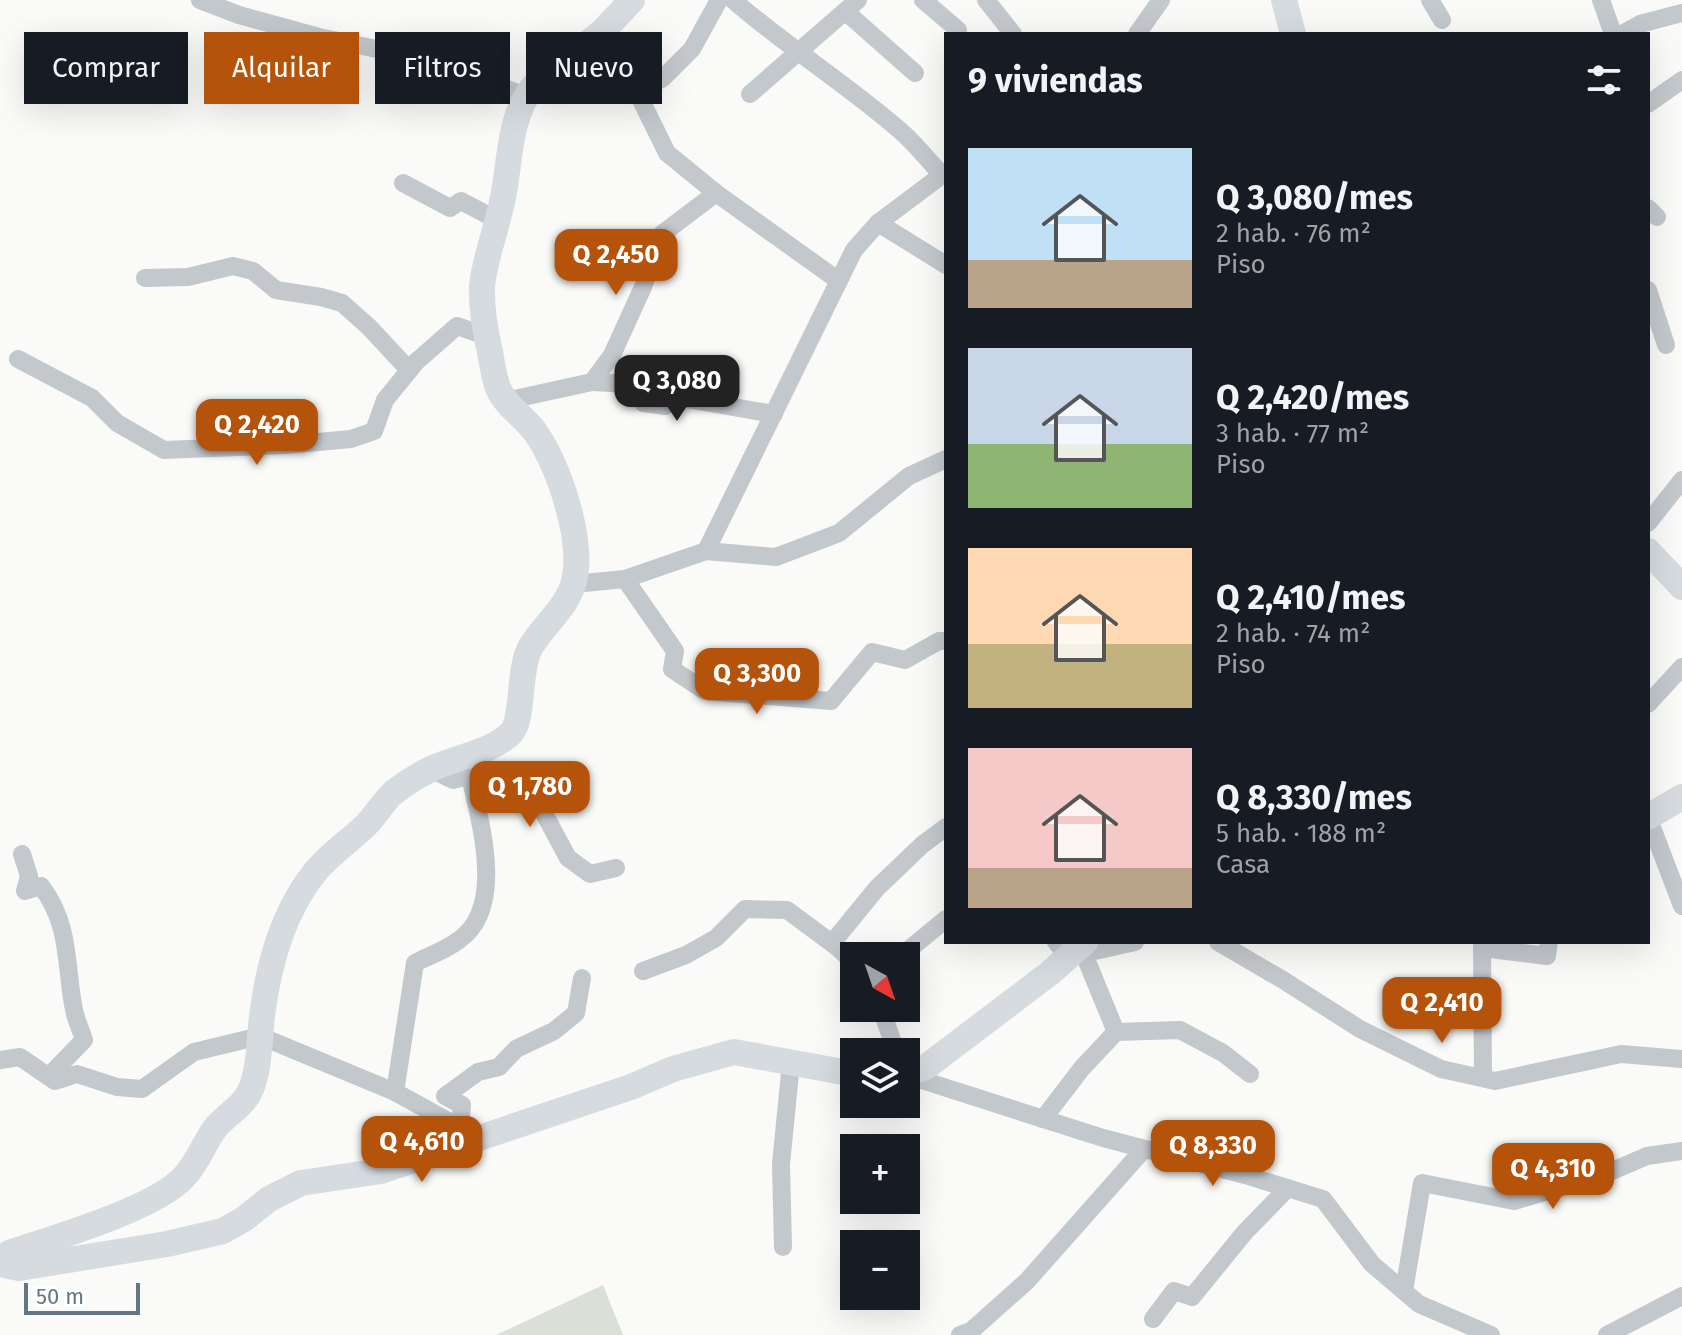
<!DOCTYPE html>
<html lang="es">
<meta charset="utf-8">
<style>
body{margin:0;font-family:"Fira Sans",sans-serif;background:#242831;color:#f1f3f6;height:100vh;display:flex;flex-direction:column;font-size:30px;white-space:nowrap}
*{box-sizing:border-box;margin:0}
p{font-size:26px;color:#9ea1a6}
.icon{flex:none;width:44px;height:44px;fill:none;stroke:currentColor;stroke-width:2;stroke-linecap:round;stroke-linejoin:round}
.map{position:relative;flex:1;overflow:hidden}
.sheet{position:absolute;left:944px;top:32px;width:706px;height:912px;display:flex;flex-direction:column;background:#171b24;border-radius:0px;box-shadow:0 8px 32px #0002}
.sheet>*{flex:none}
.hud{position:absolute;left:24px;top:32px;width:760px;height:72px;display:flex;gap:16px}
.needle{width:52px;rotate:140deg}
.controls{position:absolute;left:840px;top:942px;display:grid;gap:16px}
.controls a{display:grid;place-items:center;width:80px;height:80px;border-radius:0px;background:#171b24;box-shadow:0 8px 32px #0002;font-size:40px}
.scale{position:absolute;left:24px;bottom:20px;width:116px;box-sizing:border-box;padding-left:8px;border:4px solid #657683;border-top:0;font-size:22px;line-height:28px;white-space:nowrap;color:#657683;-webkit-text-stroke:6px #fff;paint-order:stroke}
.price{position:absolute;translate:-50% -68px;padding:0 18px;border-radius:16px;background:#b45309;color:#fff;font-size:26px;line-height:52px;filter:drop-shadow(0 2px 4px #0008)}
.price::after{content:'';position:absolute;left:50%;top:48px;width:24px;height:18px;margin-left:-12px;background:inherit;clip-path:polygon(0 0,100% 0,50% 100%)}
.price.active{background:#222;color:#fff}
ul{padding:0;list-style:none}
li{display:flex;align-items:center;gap:24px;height:200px;padding:0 24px}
li span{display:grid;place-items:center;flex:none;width:224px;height:160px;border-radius:0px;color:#555}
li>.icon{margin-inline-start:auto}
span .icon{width:96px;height:96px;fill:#fffc;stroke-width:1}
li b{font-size:34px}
h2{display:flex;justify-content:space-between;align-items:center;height:96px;padding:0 24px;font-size:34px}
.pill{padding:0 28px;border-radius:0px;background:#171b24;box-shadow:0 8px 32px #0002;font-size:28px;line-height:72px}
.pill.active{background:#b45309;color:#fff}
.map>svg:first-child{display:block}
.green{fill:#dadfd7}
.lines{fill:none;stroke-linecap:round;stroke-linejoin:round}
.street{stroke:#c3c8cc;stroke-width:18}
.secondary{stroke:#d6dbdf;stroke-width:26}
</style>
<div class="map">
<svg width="1682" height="1335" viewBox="0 0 1682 1335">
<rect width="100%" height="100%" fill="#fafaf8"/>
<!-- green -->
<path class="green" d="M 603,1285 L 623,1335 L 496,1335 Z"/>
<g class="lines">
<!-- street -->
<g class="street">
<path d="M 200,0 L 239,15 L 319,37 L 434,61 L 525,96 L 589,90 L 637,92 L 663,78 L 692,49 L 719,0"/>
<path d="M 733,0 C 788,48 850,86 904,134 C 917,146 929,161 942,175"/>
<path d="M 923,0 L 958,30"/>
<path d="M 986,0 L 1013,34"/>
<path d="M 1430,0 L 1442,20"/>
<path d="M 1601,0 L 1613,34"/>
<path d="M 846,12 L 915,73"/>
<path d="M 1137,34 L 1161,0"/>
<path d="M 1622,34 L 1640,24 L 1682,13"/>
<path d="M 637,92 L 667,153 L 716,193 L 839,281"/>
<path d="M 750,94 L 858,0"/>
<path d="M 1648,104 L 1682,80"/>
<path d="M 403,183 L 450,208 L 461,201 L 499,221"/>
<path d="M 1648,208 L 1657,217"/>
<path d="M 878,223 L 946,265"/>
<path d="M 145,278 L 188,277 L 233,266 L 253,271 L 276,290 L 321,297 L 342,303 L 369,327 L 409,370"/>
<path d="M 1648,290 L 1666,345"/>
<path d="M 18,359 L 92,398 L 117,423 L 164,450 L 285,445 L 351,439 L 374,431 L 385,400 L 416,362 L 457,326 L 486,336"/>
<path d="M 592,382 L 631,384 L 643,403 L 665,406 L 670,396 L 774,414"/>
<path d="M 505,401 L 592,382 L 612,355 L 643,287 L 662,234 L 716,193"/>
<path d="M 1648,523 L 1682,480"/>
<path d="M 706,551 L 776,557 L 839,533 L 909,476 L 946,459"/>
<path d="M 625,579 L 675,651 L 672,669 L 705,691 L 831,701 L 872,652 L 905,660 L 939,641 L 946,641"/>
<path d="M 574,584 L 625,579 L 706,551 L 854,250 L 878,223 L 946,172"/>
<path d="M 1648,704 L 1682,667"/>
<path d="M 430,769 L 453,780 L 487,771 L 508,787 L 539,804 L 568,858 L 590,874 L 616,868"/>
<path d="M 1648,817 L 1682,906"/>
<path d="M 22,854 L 29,876 L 25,891 L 41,886 C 71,925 65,965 74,1010 C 76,1020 81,1030 84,1040 L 49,1076"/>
<path d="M 1056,942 L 1068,957 L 1135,942"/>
<path d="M 1218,942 L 1283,980 L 1360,1029 L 1441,1069 L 1495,1081 L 1621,1054 L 1682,1059"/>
<path d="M 1482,942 L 1483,1078"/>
<path d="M 832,943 L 877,888 L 922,845 L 946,827"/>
<path d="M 1482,948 L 1547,956 L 1549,942"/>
<path d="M 1084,954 L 1116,1032"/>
<path d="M 901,956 L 946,919"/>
<path d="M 643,971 L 686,955 L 716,938 L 745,909 L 787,910 L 837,947 L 854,963"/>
<path d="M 881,1008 L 896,1052"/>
<path d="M 0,1060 L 20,1057 L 55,1081 L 77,1074 L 117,1087 L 142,1089 L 194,1052 L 260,1036 L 395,1092 L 479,1138"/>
<path d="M 906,1075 L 1103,1138 L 1245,1175 L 1323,1199 L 1372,1264 L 1419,1304 L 1491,1335"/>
<path d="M 395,1092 L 415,963 C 429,956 446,950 459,940 C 506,907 480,822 470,776"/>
<path d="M 1043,1119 L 1082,1068 L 1116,1032 L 1180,1030 L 1223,1053 L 1250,1074"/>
<path d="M 460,1127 L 462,1105 L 445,1096 L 478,1072 L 499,1067 L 516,1049 L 554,1031 L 576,1013 L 582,978"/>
<path d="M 783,1247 L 781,1164 L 791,1063"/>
<path d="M 1404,1291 L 1422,1183 L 1514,1201 L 1605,1174 L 1647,1156 L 1682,1151"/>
<path d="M 1153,1319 L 1174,1291 L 1192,1297 L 1245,1232 L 1288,1188"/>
<path d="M 960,1335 L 971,1331 L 1027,1281 L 1144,1149"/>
<path d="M 1607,1335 L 1682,1296"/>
</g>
<!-- secondary -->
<g class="secondary">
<path d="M 632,0 L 603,31 L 533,87 C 510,114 510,159 504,192 C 499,223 485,256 482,286 C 481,309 485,330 490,352 C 492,364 494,377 498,388 C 506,407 525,417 536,433 C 559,467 584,540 574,581 C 568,607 543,625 530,648 C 518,670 524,720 511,733 C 491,753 455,757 431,769 C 419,775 403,785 393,793 C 382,803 375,817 364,827 C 348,842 329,855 315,872 C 283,912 268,967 262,1016 C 259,1040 260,1067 251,1089 C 244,1106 227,1114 216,1127 C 204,1143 198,1162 184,1177 C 155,1209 53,1238 9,1253 L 0,1264 L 19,1268 L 167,1244 L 223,1231 L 244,1219 L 269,1199 L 301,1183 L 381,1171 L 631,1087 L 673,1069 L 734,1052 L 854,1074"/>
<path d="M 1284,0 L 1293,34"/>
<path d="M 1648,551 L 1682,587"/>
<path d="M 1648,817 L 1682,797"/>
<path d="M 906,1073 L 926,1067 L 1050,973 L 1085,942"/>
</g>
</g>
</svg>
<div class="controls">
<a><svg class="needle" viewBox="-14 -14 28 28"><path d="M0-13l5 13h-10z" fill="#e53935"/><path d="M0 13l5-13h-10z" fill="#9ea1a6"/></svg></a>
<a><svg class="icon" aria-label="layers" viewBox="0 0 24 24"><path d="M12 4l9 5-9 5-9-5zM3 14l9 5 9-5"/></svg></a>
<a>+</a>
<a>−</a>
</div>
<div class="scale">50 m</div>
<b class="price" style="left:616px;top:297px">Q 2,450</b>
<b class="price active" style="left:677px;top:423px">Q 3,080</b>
<b class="price" style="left:257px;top:467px">Q 2,420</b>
<b class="price" style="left:757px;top:716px">Q 3,300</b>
<b class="price" style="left:530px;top:829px">Q 1,780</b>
<b class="price" style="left:1442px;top:1045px">Q 2,410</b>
<b class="price" style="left:422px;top:1184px">Q 4,610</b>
<b class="price" style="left:1213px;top:1188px">Q 8,330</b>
<b class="price" style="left:1553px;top:1211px">Q 4,310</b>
<div class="hud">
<a class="pill">Comprar</a>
<a class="pill active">Alquilar</a>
<a class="pill">Filtros</a>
<a class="pill">Nuevo</a>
</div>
<section class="sheet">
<h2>9 viviendas<svg class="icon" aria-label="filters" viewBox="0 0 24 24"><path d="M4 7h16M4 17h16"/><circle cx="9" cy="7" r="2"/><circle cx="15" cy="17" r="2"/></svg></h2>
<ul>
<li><span style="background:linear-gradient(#bfe0f5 70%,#b9a48a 0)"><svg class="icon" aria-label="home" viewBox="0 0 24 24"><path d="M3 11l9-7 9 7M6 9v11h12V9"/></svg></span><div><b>Q 3,080/mes</b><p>2 hab. · 76 m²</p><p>Piso</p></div></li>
<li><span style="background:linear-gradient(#c9d6e8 60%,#8fb573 0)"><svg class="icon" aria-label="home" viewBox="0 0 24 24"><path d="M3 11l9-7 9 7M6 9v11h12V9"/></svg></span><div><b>Q 2,420/mes</b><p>3 hab. · 77 m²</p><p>Piso</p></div></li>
<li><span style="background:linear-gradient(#ffd9b3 60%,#c2b280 0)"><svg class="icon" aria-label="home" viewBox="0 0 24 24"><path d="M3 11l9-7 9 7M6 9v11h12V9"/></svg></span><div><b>Q 2,410/mes</b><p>2 hab. · 74 m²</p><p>Piso</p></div></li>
<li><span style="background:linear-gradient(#f6c9c9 75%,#b9a48a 0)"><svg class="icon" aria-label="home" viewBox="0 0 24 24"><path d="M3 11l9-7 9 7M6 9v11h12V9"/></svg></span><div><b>Q 8,330/mes</b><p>5 hab. · 188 m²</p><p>Casa</p></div></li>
</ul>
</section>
</div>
